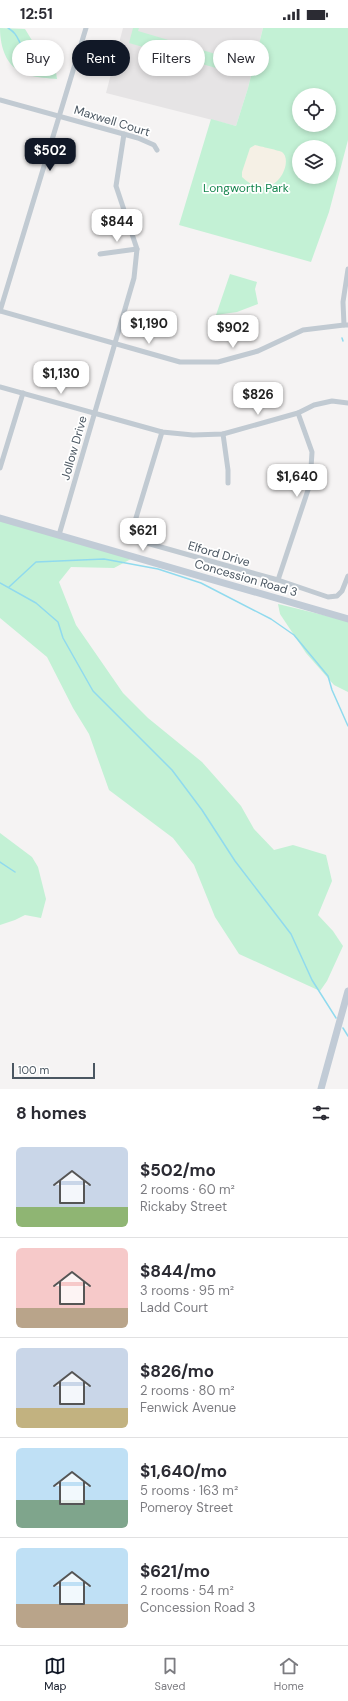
<!DOCTYPE html>
<meta charset="utf-8">
<style>
body{margin:0;font-family:"DM Sans",sans-serif;background:#f2f2f3;color:#2b2b33;height:100vh;display:flex;flex-direction:column;font-size:15px;white-space:nowrap}
*{box-sizing:border-box;margin:0}
p{font-size:13px;color:#7c7c81}
.icon{flex:none;width:22px;height:22px;fill:none;stroke:currentColor;stroke-width:2;stroke-linecap:round;stroke-linejoin:round}
.map{position:relative;height:1061px;overflow:hidden}
.side{display:flex;flex-direction:column;background:#fff;flex:1}
.side>*{flex:none}
.hud{position:absolute;left:12px;top:12px;width:324px;height:36px;display:flex;gap:8px}
.controls{position:absolute;left:292px;top:60px;display:grid;gap:8px}
.controls a{display:grid;place-items:center;width:44px;height:44px;border-radius:50%;background:#fff;box-shadow:0 2px 6px #0003;font-size:20px}
.scale{position:absolute;left:12px;bottom:10px;width:83px;box-sizing:border-box;padding-left:4px;border:2px solid #4a5661;border-top:0;font-size:11px;line-height:14px;white-space:nowrap;color:#4a5661;-webkit-text-stroke:3px #fff;paint-order:stroke}
.price{position:absolute;translate:-50% -34px;padding:0 9px;border-radius:8px;background:#fff;color:#222;font-size:13px;line-height:26px;filter:drop-shadow(0 1px 2px #0008)}
.price::after{content:'';position:absolute;left:50%;top:24px;width:12px;height:9px;margin-left:-6px;background:inherit;clip-path:polygon(0 0,100% 0,50% 100%)}
.price.on{background:#111827;color:#fff}
ul{padding:0;list-style:none}
li{display:flex;align-items:center;gap:12px;height:100px;padding:0 16px}
li+li{border-top:1px solid #e1e1e2}
li span{display:grid;place-items:center;flex:none;width:112px;height:80px;border-radius:6px;color:#555}
li>.icon{margin-inline-start:auto}
span .icon{width:48px;height:48px;fill:#fffc;stroke-width:1}
li b{font-size:17px}
h2{display:flex;justify-content:space-between;align-items:center;height:48px;padding:0 16px;font-size:17px}
.pill{padding:0 14px;border-radius:18px;background:#fff;box-shadow:0 2px 6px #0003;font-size:14px;line-height:36px}
.pill.on{background:#111827;color:#fff}
.status{display:flex;justify-content:space-between;align-items:center;height:28px;padding:0 20px;background:#fff;direction:ltr}
.status svg{height:11px;fill:currentColor}
.tabs{display:flex;justify-content:space-around;align-items:center;height:56px;border-top:1px solid #e1e1e2;background:#fff;font-size:11px;color:#7c7c81}
.tabs a{display:grid;justify-items:center;gap:2px}
.tabs .on{color:#111827}
.map>svg:first-child{display:block}
.education{fill:#e6e4e5}
.green{fill:#c3f1d5;fill-rule:evenodd}
.sand{fill:#f5f0e5}
.lines{fill:none;stroke-linecap:round;stroke-linejoin:round}
.stream{stroke:#90daee;stroke-width:1.5}
.street{stroke:#c1cad2;stroke-width:5}
.secondary{stroke:#c1cbd6;stroke-width:7}
.labels{text-anchor:middle;stroke-width:3.5;stroke-linejoin:round;paint-order:stroke}
.street-label{font-size:12px;fill:#4a5661;stroke:#fff}
.park-label{font-size:12px;fill:#17864f;stroke:#fff}
</style>
<div class="status"><b>12:51</b><svg viewBox="0 0 49 12"><path d="M0 12V9h3v3zM5 12V6h3v6zM10 12V3h3v9zM15 12V0h3v12zM26 1h20v11H26zM47 4h2v5h-2z"/></svg></div>
<div class="map">
<svg width="348" height="1061" viewBox="0 0 348 1061">
<rect width="100%" height="100%" fill="#f5f3f3"/>
<!-- education -->
<path class="education" d="M 123,0 L 263,0 L 248,60 L 236,98 L 106,65 Z"/>
<!-- green -->
<g class="green">
<path d="M 0,0 L 25,1 L 33,14 L 33,20 L 36,27 L 55,37 L 57,51 C 48,50 37,50 29,47 C 7,42 0,20 0,0 Z"/>
<path d="M 133,0 L 139,0 L 138,3 L 219,27 L 216,40 L 129,15 Z"/>
<path d="M 263,0 L 348,0 L 348,112 L 329,184 L 311,234 L 179,197 L 211,91 L 236,98 L 248,60 ZM 299,67 L 329,67 L 329,97 L 299,97 ZM 299,119 L 329,119 L 329,149 L 299,149 Z"/>
<path d="M 230,246 L 257,254 L 255,261 L 258,276 L 237,284 L 216,287 Z"/>
<path d="M 0,488 L 131,531 L 114,540 L 71,539 L 59,554 L 76,597 L 123,665 L 148,690 L 202,734 L 241,778 L 254,801 L 274,822 L 293,817 L 326,827 L 332,853 L 318,887 L 333,903 L 343,918 L 327,953 L 320,963 L 239,926 L 215,889 L 194,837 L 173,810 L 109,762 L 89,706 L 73,680 L 47,629 L 0,590 Z"/>
<path d="M 278,576 L 348,593 L 348,664 L 334,657 L 306,625 L 280,586 Z"/>
<path d="M 0,805 L 32,829 L 38,839 L 46,871 L 41,890 L 25,887 L 15,892 L 0,897 Z"/>
</g>
<!-- sand -->
<path class="sand" d="M 255,117 C 259,118 281,123 282,124 C 295,133 274,179 242,149 L 242,144 L 250,120 Z"/>
<g class="lines">
<!-- stream -->
<g class="stream">
<path d="M 8,0 C 17,5 18,12 23,20 C 31,31 42,37 54,42"/>
<path d="M 342,310 L 343,313"/>
<path d="M 0,555 L 36,575 L 58,594 L 63,610 L 93,663 L 172,742 L 202,782 L 235,833 L 291,906 L 312,952 L 336,990"/>
<path d="M 9,559 L 36,534 L 104,531 L 158,541 L 201,555 L 271,591 L 294,607 L 328,648 L 332,662 L 348,698"/>
<path d="M 0,834 L 15,844"/>
<path d="M 343,1000 L 348,1008"/>
</g>
<!-- street -->
<g class="street">
<path d="M 0,72 L 138,110 L 154,117 L 157,122"/>
<path d="M 100,226 L 137,221"/>
<path d="M 0,283 L 180,334 L 218,334 L 258,323 L 303,302 L 344,297 L 348,297"/>
<path d="M 0,283 L 86,0"/>
<path d="M 344,297 L 343,274 L 348,241"/>
<path d="M 0,359 L 162,404 L 193,407 L 223,406 L 298,385 L 314,377 L 332,373 L 348,375"/>
<path d="M 162,404 L 132,503 L 136,512 L 278,552 L 328,569 L 337,568 L 342,563 L 348,548"/>
<path d="M 223,406 L 228,442 L 228,455"/>
<path d="M 0,440 L 23,365"/>
<path d="M 59,507 L 134,250 L 137,221 L 116,158 L 124,106"/>
<path d="M 278,552 L 310,456 L 312,424 L 298,385"/>
</g>
<!-- secondary -->
<g class="secondary">
<path d="M 0,490 L 348,591"/>
<path d="M 321,1061 L 348,963"/>
</g>
</g>
<g class="labels">
<!-- street labels -->
<g class="street-label">
<text transform="translate(112 93) rotate(17)" y="4">Maxwell Court</text>
<text transform="translate(74 420) rotate(-74)" y="4">Jollow Drive</text>
<text transform="translate(219 526) rotate(16)" y="4">Elford Drive</text>
<text transform="translate(246 550) rotate(16)" y="4">Concession Road 3</text>
</g>
<!-- park labels -->
<g class="park-label">
<text x="246" y="164">Longworth Park</text>
</g>
</g>
</svg>
<div class="controls">
<a><svg class="icon" aria-label="locate" viewBox="0 0 24 24"><circle cx="12" cy="12" r="6"/><path d="M12 2v4M12 18v4M2 12h4M18 12h4"/></svg></a>
<a><svg class="icon" aria-label="layers" viewBox="0 0 24 24"><path d="M12 4l9 5-9 5-9-5zM3 14l9 5 9-5"/></svg></a>
</div>
<div class="scale">100 m</div>
<b class="price on" style="left:50px;top:144px">$502</b>
<b class="price" style="left:117px;top:215px">$844</b>
<b class="price" style="left:149px;top:317px">$1,190</b>
<b class="price" style="left:233px;top:321px">$902</b>
<b class="price" style="left:61px;top:367px">$1,130</b>
<b class="price" style="left:258px;top:388px">$826</b>
<b class="price" style="left:297px;top:470px">$1,640</b>
<b class="price" style="left:143px;top:524px">$621</b>
<div class="hud">
<a class="pill">Buy</a>
<a class="pill on">Rent</a>
<a class="pill">Filters</a>
<a class="pill">New</a>
</div>
</div>
<section class="side">
<h2>8 homes<svg class="icon" aria-label="filters" viewBox="0 0 24 24"><path d="M4 7h16M4 17h16"/><circle cx="9" cy="7" r="2"/><circle cx="15" cy="17" r="2"/></svg></h2>
<ul>
<li><span style="background:linear-gradient(#c9d6e8 75%,#8fb573 0)"><svg class="icon" aria-label="home" viewBox="0 0 24 24"><path d="M3 11l9-7 9 7M6 9v11h12V9"/></svg></span><div><b>$502/mo</b><p>2 rooms · 60 m²</p><p>Rickaby Street</p></div></li>
<li><span style="background:linear-gradient(#f6c9c9 75%,#b9a48a 0)"><svg class="icon" aria-label="home" viewBox="0 0 24 24"><path d="M3 11l9-7 9 7M6 9v11h12V9"/></svg></span><div><b>$844/mo</b><p>3 rooms · 95 m²</p><p>Ladd Court</p></div></li>
<li><span style="background:linear-gradient(#c9d6e8 75%,#c2b280 0)"><svg class="icon" aria-label="home" viewBox="0 0 24 24"><path d="M3 11l9-7 9 7M6 9v11h12V9"/></svg></span><div><b>$826/mo</b><p>2 rooms · 80 m²</p><p>Fenwick Avenue</p></div></li>
<li><span style="background:linear-gradient(#bfe0f5 65%,#7fa58c 0)"><svg class="icon" aria-label="home" viewBox="0 0 24 24"><path d="M3 11l9-7 9 7M6 9v11h12V9"/></svg></span><div><b>$1,640/mo</b><p>5 rooms · 163 m²</p><p>Pomeroy Street</p></div></li>
<li><span style="background:linear-gradient(#bfe0f5 70%,#b9a48a 0)"><svg class="icon" aria-label="home" viewBox="0 0 24 24"><path d="M3 11l9-7 9 7M6 9v11h12V9"/></svg></span><div><b>$621/mo</b><p>2 rooms · 54 m²</p><p>Concession Road 3</p></div></li>
</ul>
</section>
<nav class="tabs">
<a class="on"><svg class="icon" aria-label="map" viewBox="0 0 24 24"><path d="M3 6l6-2 6 2 6-2v14l-6 2-6-2-6 2zM9 4v14M15 6v14"/></svg>Map</a>
<a><svg class="icon" aria-label="saved" viewBox="0 0 24 24"><path d="M7 4h10v16l-5-4-5 4z"/></svg>Saved</a>
<a><svg class="icon" aria-label="home" viewBox="0 0 24 24"><path d="M3 11l9-7 9 7M6 9v11h12V9"/></svg>Home</a>
</nav>
